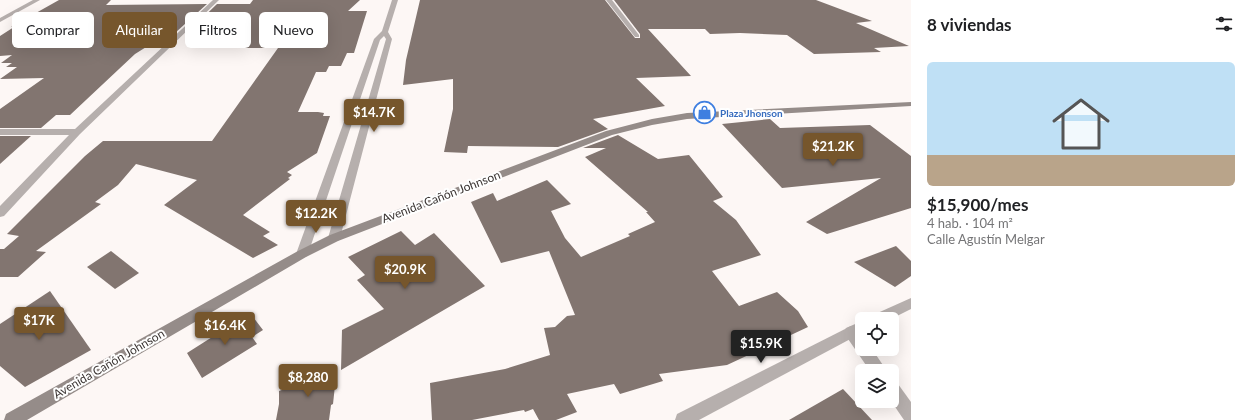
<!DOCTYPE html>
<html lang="es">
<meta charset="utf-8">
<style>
body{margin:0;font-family:Lato,sans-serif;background:#f6f6f6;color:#202124;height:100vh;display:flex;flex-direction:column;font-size:15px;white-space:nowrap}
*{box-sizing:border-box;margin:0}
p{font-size:13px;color:#757577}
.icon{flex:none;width:22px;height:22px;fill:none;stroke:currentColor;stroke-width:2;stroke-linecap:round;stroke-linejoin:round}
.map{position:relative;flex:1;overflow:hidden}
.panel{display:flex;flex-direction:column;background:#fff;width:340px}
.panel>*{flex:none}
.top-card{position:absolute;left:12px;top:12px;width:380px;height:36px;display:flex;gap:8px}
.buttons{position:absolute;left:855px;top:312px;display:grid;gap:8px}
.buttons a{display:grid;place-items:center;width:44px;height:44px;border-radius:6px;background:#fff;box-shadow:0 4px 16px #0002;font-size:20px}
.price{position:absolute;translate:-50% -34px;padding:0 9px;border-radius:4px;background:#76562c;color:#fff;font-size:13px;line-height:26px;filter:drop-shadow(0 1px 2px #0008)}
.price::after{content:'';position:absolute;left:50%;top:24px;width:12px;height:9px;margin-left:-6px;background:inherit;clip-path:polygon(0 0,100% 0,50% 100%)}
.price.on{background:#222;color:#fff}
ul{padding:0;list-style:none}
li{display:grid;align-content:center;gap:8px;height:212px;padding:0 16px}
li+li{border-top:1px solid #e0e0e0}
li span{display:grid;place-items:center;height:124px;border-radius:6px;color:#555}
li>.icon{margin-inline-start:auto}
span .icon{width:72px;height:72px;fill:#fffc;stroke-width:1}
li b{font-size:17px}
h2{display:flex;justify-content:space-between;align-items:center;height:48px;padding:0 16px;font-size:17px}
.chip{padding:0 14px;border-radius:6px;background:#fff;box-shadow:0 4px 16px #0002;font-size:14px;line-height:36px}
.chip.on{background:#76562c;color:#fff}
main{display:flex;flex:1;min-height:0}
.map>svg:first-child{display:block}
.building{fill:#827570}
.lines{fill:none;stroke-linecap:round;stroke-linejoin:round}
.minor{fill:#b6afad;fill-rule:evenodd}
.tertiary{fill:#b6afad;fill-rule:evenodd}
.secondary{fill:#958c89;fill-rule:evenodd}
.labels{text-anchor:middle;stroke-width:4;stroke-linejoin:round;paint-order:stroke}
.far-shop-label{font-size:10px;font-weight:bold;fill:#366cbe;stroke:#fff;text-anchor:start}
.street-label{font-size:12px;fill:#3a3432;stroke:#fff}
</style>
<main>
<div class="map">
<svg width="911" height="420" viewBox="0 0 911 420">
<rect width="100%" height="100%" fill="#fdf7f5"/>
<!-- building -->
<g class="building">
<path d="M 59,0 L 111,0 L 106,5 L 207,4 L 175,33 L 167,34 L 135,54 L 70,115 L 56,115 L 41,128 L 0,128 L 0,109 L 44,78 L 0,79 L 17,67 L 6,67 L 12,63 L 1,63 L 12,55 L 0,56 L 0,36 L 14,27 L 11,27 Z"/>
<path d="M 253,0 L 360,0 L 348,11 L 367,11 L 354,53 L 347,53 L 341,66 L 329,66 L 326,72 L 316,72 L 298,112 L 318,112 L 324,113 L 323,116 L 330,116 L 317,153 L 287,172 L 292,175 L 288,178 L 290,179 L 243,215 L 270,232 L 263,236 L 278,245 L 253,258 L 164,205 L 197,180 L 136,164 L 118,185 L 95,202 L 101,204 L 36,251 L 46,252 L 18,277 L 0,277 L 0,249 L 4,249 L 19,236 L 7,234 L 85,156 L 103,141 L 212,141 L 278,48 L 205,48 L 218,33 L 187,33 L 217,4 L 250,4 Z"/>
<path d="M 420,0 L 605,0 L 635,38 L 640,38 L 640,34 L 614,0 L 816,0 L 872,21 L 856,23 L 909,46 L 874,48 L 881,52 L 814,54 L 787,35 L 740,33 L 710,34 L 705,29 L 648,29 L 691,76 L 636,78 L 665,106 L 593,119 L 608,129 L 558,147 L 468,146 L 467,153 L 444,152 L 453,109 L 453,79 L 403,85 L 406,60 Z"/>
<path d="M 770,119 L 780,128 L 870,125 L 911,156 L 911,208 L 827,234 L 806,222 L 881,178 L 782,188 L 722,124 Z"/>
<path d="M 618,135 L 658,159 L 689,155 L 723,197 L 713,201 L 736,220 L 761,255 L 712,271 L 739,306 L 777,292 L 798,311 L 808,327 L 727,365 L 659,374 L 663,381 L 620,394 L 614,384 L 567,394 L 577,412 L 556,420 L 539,420 L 533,409 L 525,412 L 524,410 L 472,420 L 432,420 L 430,383 L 505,369 L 550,355 L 544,328 L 555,327 L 567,316 L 575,315 L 549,251 L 501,263 L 471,202 L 493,193 L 497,201 L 547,180 L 571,204 L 551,211 L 565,238 L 581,257 L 630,236 L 628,234 L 655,222 L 646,212 L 648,212 L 585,157 L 606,148 L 583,148 Z"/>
<path d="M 0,136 L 31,136 L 0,164 Z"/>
<path d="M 401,231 L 415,245 L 434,233 L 485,286 L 341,370 L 342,330 L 384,309 L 357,280 L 365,275 L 348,257 Z"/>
<path d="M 896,246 L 911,261 L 911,276 L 895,287 L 854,262 Z"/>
<path d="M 111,251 L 139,273 L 115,289 L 87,267 Z"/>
<path d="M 50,291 L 91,350 L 25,387 L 0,366 L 0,324 Z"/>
<path d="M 250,313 L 263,330 L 252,337 L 257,344 L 202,378 L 187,353 Z"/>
<path d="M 337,367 L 333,404 L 331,405 L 329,420 L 276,420 L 279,404 L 279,391 L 287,388 L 288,383 Z"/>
<path d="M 843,389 L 872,420 L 789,420 Z"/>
</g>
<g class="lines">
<!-- minor -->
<g class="minor">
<path d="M 33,0 L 40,0 L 0,22 L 0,18 Z"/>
<path d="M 213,0 L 219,0 L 80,134 L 4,216 L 0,217 L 0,206 L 69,135 L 0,135 L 0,129 L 75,129 Z"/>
<path d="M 606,0 L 612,0 L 639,35 L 639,37 L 635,37 Z"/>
<path d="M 851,326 L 856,328 L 858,332 L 856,336 L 699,420 L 675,420 L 677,414 Z"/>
</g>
<!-- tertiary -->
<g class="tertiary">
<path d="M 392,0 L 398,0 L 388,32 L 392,39 L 340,238 L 338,241 L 330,241 L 328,238 L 386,39 L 384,36 L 380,40 L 308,254 L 306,257 L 298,257 L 296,254 L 374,39 L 382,31 Z"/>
<path d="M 911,298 L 911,309 L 891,319 L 871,319 L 873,315 Z"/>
<path d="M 862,321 L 862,333 L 860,334 L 862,349 L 872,349 L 887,371 L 870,371 L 846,336 L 844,332 L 846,328 Z"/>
<path d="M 892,382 L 898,384 L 911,402 L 911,420 L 904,420 L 891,401 Z"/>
</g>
<!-- secondary -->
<path class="secondary" d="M 911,102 L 911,106 L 687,119 L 652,125 L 612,135 L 338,241 L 306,257 L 27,420 L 4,420 L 6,414 L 298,251 L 330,235 L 606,131 L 652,119 L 687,113 Z"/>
</g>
<!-- icons -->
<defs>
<symbol id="shop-ring" viewBox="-11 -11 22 22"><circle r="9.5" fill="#fff" stroke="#3f7fe0" stroke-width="1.5"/><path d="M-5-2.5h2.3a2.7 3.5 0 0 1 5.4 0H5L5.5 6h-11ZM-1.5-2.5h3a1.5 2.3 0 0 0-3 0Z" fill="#3f7fe0"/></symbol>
</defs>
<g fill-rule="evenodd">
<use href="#shop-ring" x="692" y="100" width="25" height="25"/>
</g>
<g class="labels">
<!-- far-shop labels -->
<g class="far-shop-label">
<text x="720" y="117">Plaza Jhonson</text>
</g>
<!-- street labels -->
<g class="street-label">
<text transform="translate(441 197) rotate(-21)" y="4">Avenida Cañón Johnson</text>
<text transform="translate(109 364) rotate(-30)" y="4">Avenida Cañón Johnson</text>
</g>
</g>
</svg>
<div class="buttons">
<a><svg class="icon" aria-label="locate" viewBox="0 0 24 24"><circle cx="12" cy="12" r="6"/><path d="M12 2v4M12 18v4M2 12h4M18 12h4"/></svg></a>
<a><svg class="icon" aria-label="layers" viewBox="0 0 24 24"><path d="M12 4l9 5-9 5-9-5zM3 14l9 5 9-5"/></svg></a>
</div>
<b class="price" style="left:374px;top:133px">$14.7K</b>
<b class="price" style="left:833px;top:167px">$21.2K</b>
<b class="price" style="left:316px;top:234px">$12.2K</b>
<b class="price" style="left:405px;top:290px">$20.9K</b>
<b class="price" style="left:39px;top:341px">$17K</b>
<b class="price" style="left:225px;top:346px">$16.4K</b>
<b class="price on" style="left:761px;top:364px">$15.9K</b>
<b class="price" style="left:308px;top:398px">$8,280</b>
<div class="top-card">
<a class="chip">Comprar</a>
<a class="chip on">Alquilar</a>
<a class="chip">Filtros</a>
<a class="chip">Nuevo</a>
</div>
</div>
<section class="panel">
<h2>8 viviendas<svg class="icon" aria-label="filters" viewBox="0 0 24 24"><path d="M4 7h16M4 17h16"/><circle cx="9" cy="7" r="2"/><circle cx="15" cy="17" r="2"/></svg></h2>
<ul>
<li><span style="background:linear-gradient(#bfe0f5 75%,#b9a48a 0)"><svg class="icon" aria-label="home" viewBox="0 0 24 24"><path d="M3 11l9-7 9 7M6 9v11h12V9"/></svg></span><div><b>$15,900/mes</b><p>4 hab. · 104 m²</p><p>Calle Agustín Melgar</p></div></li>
</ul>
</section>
</main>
